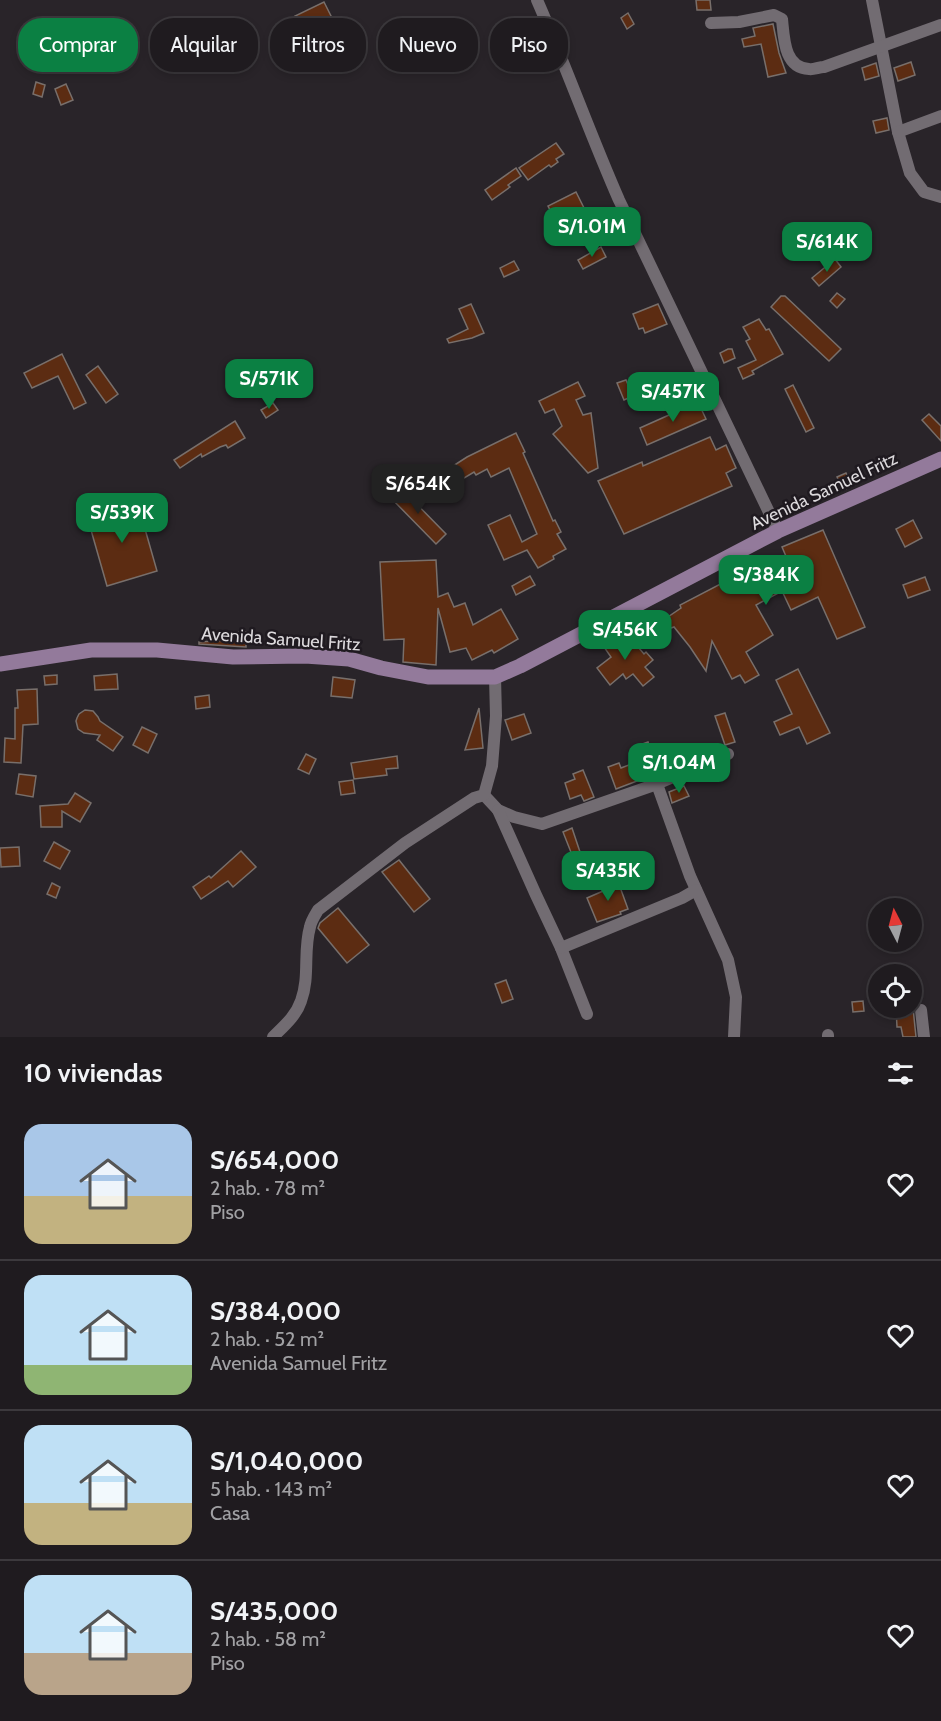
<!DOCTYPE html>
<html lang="es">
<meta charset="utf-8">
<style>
body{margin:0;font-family:Cabin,sans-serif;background:#2c282c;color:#f1f3f6;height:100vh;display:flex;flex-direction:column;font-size:22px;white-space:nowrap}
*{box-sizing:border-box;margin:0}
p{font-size:20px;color:#a1a1a4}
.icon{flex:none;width:33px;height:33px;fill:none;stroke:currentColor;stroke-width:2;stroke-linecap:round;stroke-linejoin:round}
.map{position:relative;height:1037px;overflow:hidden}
.side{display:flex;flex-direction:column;background:#1f1b1f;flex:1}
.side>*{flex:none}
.banner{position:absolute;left:18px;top:18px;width:600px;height:54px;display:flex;gap:12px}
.needle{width:39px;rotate:354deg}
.tools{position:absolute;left:868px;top:898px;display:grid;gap:12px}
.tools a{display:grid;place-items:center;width:54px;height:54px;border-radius:50%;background:#1f1b1f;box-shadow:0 3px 9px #0003,0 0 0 2px #3c393d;font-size:30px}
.price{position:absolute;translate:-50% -51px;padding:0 14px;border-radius:12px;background:#0b8043;color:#fff;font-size:20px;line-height:39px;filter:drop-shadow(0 2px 3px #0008)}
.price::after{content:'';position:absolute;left:50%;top:36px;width:18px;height:14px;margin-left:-9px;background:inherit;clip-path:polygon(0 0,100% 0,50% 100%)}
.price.current{background:#222;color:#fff}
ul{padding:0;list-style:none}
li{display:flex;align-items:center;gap:18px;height:150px;padding:0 24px}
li+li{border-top:2px solid #3c393d}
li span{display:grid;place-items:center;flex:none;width:168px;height:120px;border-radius:18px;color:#555}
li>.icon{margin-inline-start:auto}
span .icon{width:72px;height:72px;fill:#fffc;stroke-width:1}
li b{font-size:26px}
h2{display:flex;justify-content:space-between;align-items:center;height:72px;padding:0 24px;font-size:26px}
.chip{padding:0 21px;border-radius:24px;background:#1f1b1f;box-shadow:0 3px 9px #0003,0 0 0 2px #3c393d;font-size:21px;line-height:54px}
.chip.current{background:#0b8043;color:#fff}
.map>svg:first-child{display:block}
.building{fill:#5c2c12;stroke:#786f6b;stroke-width:1.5}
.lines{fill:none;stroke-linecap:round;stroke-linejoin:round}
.street{stroke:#726c72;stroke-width:12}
.secondary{stroke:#937a9b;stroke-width:15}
.labels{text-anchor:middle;stroke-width:5;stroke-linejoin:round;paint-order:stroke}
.street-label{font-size:18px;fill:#dcd9dc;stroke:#1f1a20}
</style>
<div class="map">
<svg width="941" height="1037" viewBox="0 0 941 1037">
<rect width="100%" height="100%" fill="#292429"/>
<!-- building -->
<g class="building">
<path d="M 696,0 L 710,0 L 711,10 L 697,10 Z"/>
<path d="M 324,2 L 334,22 L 305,35 L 295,16 Z"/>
<path d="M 628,13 L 634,24 L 627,29 L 621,18 Z"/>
<path d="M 773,24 L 779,53 L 786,73 L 768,77 L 761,44 L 744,47 L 742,39 L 755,36 L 753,28 Z"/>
<path d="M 911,62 L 915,75 L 898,81 L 894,68 Z"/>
<path d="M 876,63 L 879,76 L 865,80 L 862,68 Z"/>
<path d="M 36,82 L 45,85 L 42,97 L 33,94 Z"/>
<path d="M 66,84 L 73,100 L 61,105 L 55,89 Z"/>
<path d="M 887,118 L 889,130 L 876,133 L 873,121 Z"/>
<path d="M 556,143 L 564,154 L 556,159 L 558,162 L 551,167 L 549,165 L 528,180 L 519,168 Z"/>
<path d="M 516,168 L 521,176 L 508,185 L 510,187 L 492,200 L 485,190 Z"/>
<path d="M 576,192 L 584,208 L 556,222 L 548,206 Z"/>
<path d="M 601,247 L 606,257 L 583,269 L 578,260 Z"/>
<path d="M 835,259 L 841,267 L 819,286 L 812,278 Z"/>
<path d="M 514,261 L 519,270 L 504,277 L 500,268 Z"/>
<path d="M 837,293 L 845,299 L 837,308 L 830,301 Z"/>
<path d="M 781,296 L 785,296 L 841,349 L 829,361 L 771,307 Z"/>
<path d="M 471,304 L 484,333 L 472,338 L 449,343 L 447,339 L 468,329 L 459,309 Z"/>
<path d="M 658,304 L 667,324 L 645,333 L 643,328 L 639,329 L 633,314 Z"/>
<path d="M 759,319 L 766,330 L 769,329 L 783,354 L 752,371 L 754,374 L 743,379 L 738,368 L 756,360 L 746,341 L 750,339 L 743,327 Z"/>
<path d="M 728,349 L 732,349 L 735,358 L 724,363 L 720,353 Z"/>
<path d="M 62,354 L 86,403 L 74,409 L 58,376 L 32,388 L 24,373 Z"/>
<path d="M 98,366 L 118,394 L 106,403 L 86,375 Z"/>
<path d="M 626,380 L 633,396 L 624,400 L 617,383 Z"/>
<path d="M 578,382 L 585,396 L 576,400 L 583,415 L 591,413 L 598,468 L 588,473 L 553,434 L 562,426 L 554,409 L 545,413 L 539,401 Z"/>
<path d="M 793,385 L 814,428 L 806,432 L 785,389 Z"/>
<path d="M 698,402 L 706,419 L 647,445 L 640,428 Z"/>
<path d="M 273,403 L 278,410 L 266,418 L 261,410 Z"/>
<path d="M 929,414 L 941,426 L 941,441 L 922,420 Z"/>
<path d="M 235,421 L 245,438 L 228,448 L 226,445 L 220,447 L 202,457 L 201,454 L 180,468 L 174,460 Z"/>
<path d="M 516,433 L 525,452 L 523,453 L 553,521 L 555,520 L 561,532 L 557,534 L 566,549 L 553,556 L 554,559 L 538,568 L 527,550 L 504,560 L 488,525 L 510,515 L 522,542 L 537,534 L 509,468 L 491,477 L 487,469 L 476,475 L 474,472 L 444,490 L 436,477 L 467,457 Z"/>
<path d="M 710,437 L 716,450 L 726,445 L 736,468 L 726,473 L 732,486 L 624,534 L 598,481 L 642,462 L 643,466 Z"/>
<path d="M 846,473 L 852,486 L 843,490 L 837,477 Z"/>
<path d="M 399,486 L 446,534 L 436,544 L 389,496 Z"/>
<path d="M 137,501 L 157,571 L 107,586 L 87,516 Z"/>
<path d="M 913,520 L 922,538 L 905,547 L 896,529 Z"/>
<path d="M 823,530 L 865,627 L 837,639 L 818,597 L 791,610 L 782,591 L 756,605 L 773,635 L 746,652 L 759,675 L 745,683 L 740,675 L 732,679 L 712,641 L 706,671 L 690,647 L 674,627 L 671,628 L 665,619 L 681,608 L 680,605 L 730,579 L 734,587 L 740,583 L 742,586 L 788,561 L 782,547 Z"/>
<path d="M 436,560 L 438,597 L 448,593 L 454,607 L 465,603 L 473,625 L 501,609 L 518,639 L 494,653 L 492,650 L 472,660 L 466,648 L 450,652 L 438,608 L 436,665 L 403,662 L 404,639 L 384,640 L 380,562 Z"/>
<path d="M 530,576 L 535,585 L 516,595 L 512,586 Z"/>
<path d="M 925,577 L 930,590 L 908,598 L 903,585 Z"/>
<path d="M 231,632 L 246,632 L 246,647 L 199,644 L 199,642 L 231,640 Z"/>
<path d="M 626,633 L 644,654 L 646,652 L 653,660 L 645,667 L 654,677 L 643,686 L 633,674 L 626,679 L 623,674 L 610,685 L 597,668 L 611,657 L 602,644 L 612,638 L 614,641 Z"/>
<path d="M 798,669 L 830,733 L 807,744 L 799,727 L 780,735 L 774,722 L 792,714 L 776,680 Z"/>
<path d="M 117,674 L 118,689 L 95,690 L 94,676 Z"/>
<path d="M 57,675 L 57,684 L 45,685 L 44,676 Z"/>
<path d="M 333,677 L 355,680 L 352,698 L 331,696 Z"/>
<path d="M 37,689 L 38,724 L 23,725 L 21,763 L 4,762 L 5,738 L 15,739 L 15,708 L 18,708 L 17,690 Z"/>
<path d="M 209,695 L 210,707 L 196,709 L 195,697 Z"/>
<path d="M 479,708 L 483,748 L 465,750 Z"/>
<path d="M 85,710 L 93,711 L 98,717 L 100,721 L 123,737 L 113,751 L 97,740 L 100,735 L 84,733 L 78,729 L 76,721 L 77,718 L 79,714 Z"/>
<path d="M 725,713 L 735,742 L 725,745 L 715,716 Z"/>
<path d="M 524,714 L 531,733 L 512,740 L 505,720 Z"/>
<path d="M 142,727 L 157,734 L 148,753 L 133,745 Z"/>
<path d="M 648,742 L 651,752 L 673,745 L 679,765 L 616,789 L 608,767 L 619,763 L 621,768 L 642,760 L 637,746 Z"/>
<path d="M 306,754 L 316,759 L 309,774 L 298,769 Z"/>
<path d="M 397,756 L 398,768 L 386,769 L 387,775 L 354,779 L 351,763 Z"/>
<path d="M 583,770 L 594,797 L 584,801 L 581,795 L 570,799 L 565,783 L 575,779 L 573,774 Z"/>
<path d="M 19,774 L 36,776 L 33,797 L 16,794 Z"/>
<path d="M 353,780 L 355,793 L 341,795 L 339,782 Z"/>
<path d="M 684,786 L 689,796 L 672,803 L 669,792 Z"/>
<path d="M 75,793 L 91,803 L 80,822 L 62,811 L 62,827 L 41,827 L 40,806 L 68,804 Z"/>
<path d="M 572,828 L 583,861 L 576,865 L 563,832 Z"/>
<path d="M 54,842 L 70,851 L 60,869 L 44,861 Z"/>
<path d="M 19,847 L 20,866 L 1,867 L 0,848 Z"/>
<path d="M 241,851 L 256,867 L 233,887 L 228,881 L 201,899 L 193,887 L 209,876 L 211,878 Z"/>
<path d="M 399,860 L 430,899 L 414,912 L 382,872 Z"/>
<path d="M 616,876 L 628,909 L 620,912 L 621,914 L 597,922 L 587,898 L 610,888 L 607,879 Z"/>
<path d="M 52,883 L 60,887 L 56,898 L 47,894 Z"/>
<path d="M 338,908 L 369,945 L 347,963 L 318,928 L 320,923 Z"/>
<path d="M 506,980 L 513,999 L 502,1003 L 495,984 Z"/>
<path d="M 863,1001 L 864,1011 L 853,1012 L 852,1002 Z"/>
<path d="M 896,1008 L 913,1008 L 916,1037 L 903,1037 L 901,1027 L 897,1027 Z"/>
</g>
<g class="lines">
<!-- street -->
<g class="street">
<path d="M 537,0 C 566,66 590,134 619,200 L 778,531"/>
<path d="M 872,0 L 898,132 L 910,173 L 924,192 L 941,197"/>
<path d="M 711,23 L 739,22 L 774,15 L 782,19 C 784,38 784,68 809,69 C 813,70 819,67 824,67 L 941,25"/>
<path d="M 898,132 L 941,116"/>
<path d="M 654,785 L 658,787 L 690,876 L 728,960 L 736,997 L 734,1037"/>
<path d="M 484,795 L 498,810 L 514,817 L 542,824 L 654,785 L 728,754"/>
<path d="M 498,810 L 536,895 L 561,948 L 587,1014"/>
<path d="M 561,948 L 682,898 L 696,890"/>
<path d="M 921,1010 L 924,1037"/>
<path d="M 828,1035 L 828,1037"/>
<path d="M 273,1037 C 284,1026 296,1016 301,1001 C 310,977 303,951 310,927 C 311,921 315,915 318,910 L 405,843 L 474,798 L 484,795 L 492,766 L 496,716 L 495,677"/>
</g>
<!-- secondary -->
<path class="secondary" d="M 0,664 L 91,650 L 157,650 L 233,657 L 305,656 L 349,659 L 381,668 L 428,677 L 495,677 L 520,666 L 778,531 L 941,459"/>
</g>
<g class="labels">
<!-- street labels -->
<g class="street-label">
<text transform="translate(824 491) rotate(-25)" y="6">Avenida Samuel Fritz</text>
<text transform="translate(281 639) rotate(4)" y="6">Avenida Samuel Fritz</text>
</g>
</g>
</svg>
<div class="tools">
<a><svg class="needle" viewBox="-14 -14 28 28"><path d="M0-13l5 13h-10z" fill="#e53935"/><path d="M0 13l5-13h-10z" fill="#a1a1a4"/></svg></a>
<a><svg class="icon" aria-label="locate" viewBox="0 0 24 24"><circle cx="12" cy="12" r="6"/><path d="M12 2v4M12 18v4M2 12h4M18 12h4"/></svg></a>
</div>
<b class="price" style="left:592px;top:258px">S/1.01M</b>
<b class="price" style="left:827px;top:273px">S/614K</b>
<b class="price" style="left:269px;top:410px">S/571K</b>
<b class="price" style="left:673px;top:423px">S/457K</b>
<b class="price current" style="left:418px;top:515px">S/654K</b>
<b class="price" style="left:122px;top:544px">S/539K</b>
<b class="price" style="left:766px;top:606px">S/384K</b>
<b class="price" style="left:625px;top:661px">S/456K</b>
<b class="price" style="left:679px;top:794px">S/1.04M</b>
<b class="price" style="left:608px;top:902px">S/435K</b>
<div class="banner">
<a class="chip current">Comprar</a>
<a class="chip">Alquilar</a>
<a class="chip">Filtros</a>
<a class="chip">Nuevo</a>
<a class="chip">Piso</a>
</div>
</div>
<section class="side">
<h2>10 viviendas<svg class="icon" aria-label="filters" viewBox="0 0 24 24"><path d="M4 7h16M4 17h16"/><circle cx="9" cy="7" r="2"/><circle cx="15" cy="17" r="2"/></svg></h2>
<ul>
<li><span style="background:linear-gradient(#a9c7e8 60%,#c2b280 0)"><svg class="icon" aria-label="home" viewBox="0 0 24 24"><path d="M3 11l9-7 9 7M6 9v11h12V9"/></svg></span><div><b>S/654,000</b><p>2 hab. · 78 m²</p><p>Piso</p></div><svg class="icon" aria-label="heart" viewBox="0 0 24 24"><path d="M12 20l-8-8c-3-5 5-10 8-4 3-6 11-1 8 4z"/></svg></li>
<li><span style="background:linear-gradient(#bfe0f5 75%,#8fb573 0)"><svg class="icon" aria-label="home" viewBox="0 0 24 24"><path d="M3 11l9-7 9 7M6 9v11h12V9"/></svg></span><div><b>S/384,000</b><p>2 hab. · 52 m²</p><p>Avenida Samuel Fritz</p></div><svg class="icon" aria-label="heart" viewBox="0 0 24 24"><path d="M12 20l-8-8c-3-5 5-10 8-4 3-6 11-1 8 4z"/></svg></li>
<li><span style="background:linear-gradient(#bfe0f5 65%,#c2b280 0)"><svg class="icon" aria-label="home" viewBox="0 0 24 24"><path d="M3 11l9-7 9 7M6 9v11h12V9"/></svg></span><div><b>S/1,040,000</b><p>5 hab. · 143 m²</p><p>Casa</p></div><svg class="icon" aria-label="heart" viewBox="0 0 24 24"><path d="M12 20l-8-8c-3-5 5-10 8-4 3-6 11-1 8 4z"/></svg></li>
<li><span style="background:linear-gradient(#bfe0f5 65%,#b9a48a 0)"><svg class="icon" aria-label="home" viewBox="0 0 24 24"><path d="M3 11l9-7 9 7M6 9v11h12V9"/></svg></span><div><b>S/435,000</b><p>2 hab. · 58 m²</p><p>Piso</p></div><svg class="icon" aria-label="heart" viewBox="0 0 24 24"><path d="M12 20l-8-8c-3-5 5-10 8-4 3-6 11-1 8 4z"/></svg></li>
</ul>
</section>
